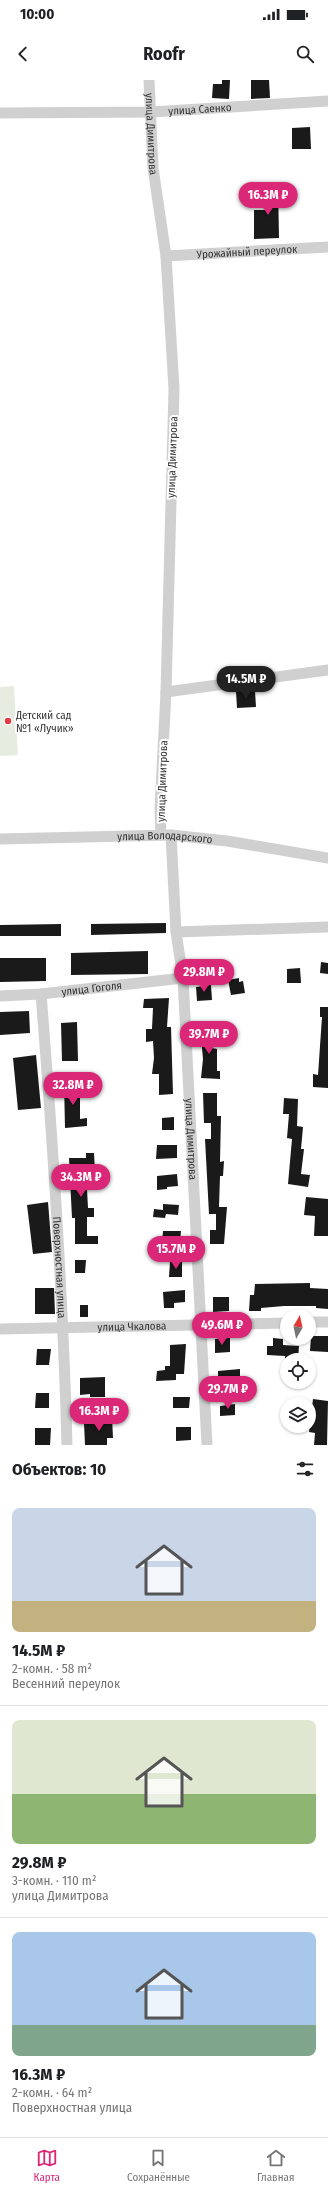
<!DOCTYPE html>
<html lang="ru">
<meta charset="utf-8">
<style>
body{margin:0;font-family:"Fira Sans Condensed",sans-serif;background:#f2f2f2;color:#202124;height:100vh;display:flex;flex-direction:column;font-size:15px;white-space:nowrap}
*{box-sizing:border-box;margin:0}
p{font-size:13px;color:#757577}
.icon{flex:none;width:22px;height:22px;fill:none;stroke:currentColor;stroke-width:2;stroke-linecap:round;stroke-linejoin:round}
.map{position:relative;height:1365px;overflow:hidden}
.drawer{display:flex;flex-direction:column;background:#fff;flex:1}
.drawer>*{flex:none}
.needle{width:26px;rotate:9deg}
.fabs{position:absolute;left:280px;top:1229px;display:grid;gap:8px}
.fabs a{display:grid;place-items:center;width:36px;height:36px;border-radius:50%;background:#fff;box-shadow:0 1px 3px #0004;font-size:20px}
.price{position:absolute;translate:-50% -34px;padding:0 9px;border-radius:14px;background:#db2777;color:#fff;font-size:13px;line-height:26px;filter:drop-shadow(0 1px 2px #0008)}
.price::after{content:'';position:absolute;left:50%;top:24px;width:12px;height:9px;margin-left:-6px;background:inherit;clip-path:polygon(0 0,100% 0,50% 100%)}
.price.on{background:#222;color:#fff}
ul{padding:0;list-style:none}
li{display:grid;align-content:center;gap:8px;height:212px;padding:0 12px}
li+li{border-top:1px solid #e0e0e0}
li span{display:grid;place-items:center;height:124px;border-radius:8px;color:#555}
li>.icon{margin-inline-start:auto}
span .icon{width:72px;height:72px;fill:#fffc;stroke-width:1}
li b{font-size:17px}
h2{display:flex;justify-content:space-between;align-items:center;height:48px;padding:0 12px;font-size:17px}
.status{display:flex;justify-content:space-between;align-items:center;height:28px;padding:0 20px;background:#fff;direction:ltr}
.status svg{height:11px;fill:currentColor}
header{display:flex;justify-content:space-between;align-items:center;height:52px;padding:0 12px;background:#fff;font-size:18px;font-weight:700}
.tab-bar{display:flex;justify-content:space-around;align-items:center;height:56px;border-top:1px solid #e0e0e0;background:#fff;font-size:11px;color:#757577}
.tab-bar a{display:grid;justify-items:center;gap:2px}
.tab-bar .on{color:#db2777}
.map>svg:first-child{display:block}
.green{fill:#e6ecdf}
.building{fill:#1a1a1a}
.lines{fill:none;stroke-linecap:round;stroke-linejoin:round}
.minor{stroke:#d0d0d0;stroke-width:11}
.poi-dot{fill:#e63946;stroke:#fff;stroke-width:1.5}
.labels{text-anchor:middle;stroke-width:4;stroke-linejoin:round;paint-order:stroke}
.street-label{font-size:11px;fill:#333;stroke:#fff}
.poi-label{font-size:11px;fill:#333;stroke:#fff;text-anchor:start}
</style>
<div class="status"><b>10:00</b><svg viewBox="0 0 49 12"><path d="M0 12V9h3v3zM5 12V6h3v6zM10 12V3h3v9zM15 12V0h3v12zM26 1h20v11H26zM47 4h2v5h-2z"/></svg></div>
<header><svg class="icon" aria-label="back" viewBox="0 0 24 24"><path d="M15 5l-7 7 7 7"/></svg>Roofr<svg class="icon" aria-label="search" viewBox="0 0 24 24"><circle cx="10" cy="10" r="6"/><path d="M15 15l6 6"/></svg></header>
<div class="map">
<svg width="328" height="1365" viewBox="0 0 328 1365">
<rect width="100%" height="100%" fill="#fff"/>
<!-- green -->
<path class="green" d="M 14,606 L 18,675 L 0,676 L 0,607 Z"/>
<!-- building -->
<g class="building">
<path d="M 222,0 L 230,0 L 229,19 L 212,18 L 213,4 L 222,4 Z"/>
<path d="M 251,0 L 269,0 L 270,18 L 251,19 Z"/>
<path d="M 310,47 L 311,69 L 292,69 L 292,48 Z"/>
<path d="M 265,104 L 278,104 L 279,158 L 254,159 L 254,130 L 266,130 Z"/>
<path d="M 255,611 L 256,627 L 237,628 L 236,612 Z"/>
<path d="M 166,843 L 166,853 L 91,855 L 91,844 Z"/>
<path d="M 61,844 L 61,856 L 0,856 L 0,845 Z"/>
<path d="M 148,871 L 148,894 L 71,895 L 71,873 Z"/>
<path d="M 0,878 L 46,878 L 46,901 L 0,902 Z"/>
<path d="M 321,882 L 328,883 L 328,894 L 320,893 Z"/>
<path d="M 300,888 L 301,903 L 287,903 L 287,889 Z"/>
<path d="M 239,898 L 239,902 L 243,901 L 245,913 L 231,915 L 228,900 Z"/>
<path d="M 211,905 L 212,920 L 197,921 L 196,907 Z"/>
<path d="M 169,918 L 167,947 L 171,947 L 173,1014 L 159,1015 L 159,994 L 152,994 L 154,978 L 153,961 L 146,962 L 146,949 L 152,949 L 153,928 L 143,928 L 144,919 Z"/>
<path d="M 320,927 L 328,927 L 328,1008 L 313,1007 L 313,994 L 318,995 L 322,937 L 320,937 Z"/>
<path d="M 29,931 L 30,953 L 0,955 L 0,932 Z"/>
<path d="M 77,942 L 78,981 L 62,981 L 61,943 Z"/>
<path d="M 200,947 L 212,947 L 212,968 L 217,969 L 217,991 L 220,991 L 220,999 L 201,998 L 203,979 Z"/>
<path d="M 36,975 L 41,1028 L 18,1030 L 13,978 Z"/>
<path d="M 76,1002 L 76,1010 L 82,1009 L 83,1017 L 80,1017 L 80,1039 L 87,1038 L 87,1046 L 65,1048 L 64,1003 Z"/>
<path d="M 203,1013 L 217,1013 L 217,1036 L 221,1036 L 220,1082 L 224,1081 L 223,1096 L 220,1096 L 219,1127 L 227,1127 L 224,1164 L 210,1164 L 210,1150 L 216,1150 L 216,1134 L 209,1134 L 205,1059 L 211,1059 L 211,1043 L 204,1043 Z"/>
<path d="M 284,1018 L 298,1019 L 297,1046 L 303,1047 L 301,1069 L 304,1069 L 301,1094 L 310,1095 L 308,1107 L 288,1104 L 292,1059 L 287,1058 L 289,1034 L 283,1034 Z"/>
<path d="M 174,1037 L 174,1050 L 162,1050 L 162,1038 Z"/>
<path d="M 157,1065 L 177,1065 L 177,1078 L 156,1079 Z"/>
<path d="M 86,1073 L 94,1073 L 95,1091 L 86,1091 L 88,1128 L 94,1128 L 94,1137 L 87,1137 L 87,1156 L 98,1156 L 98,1164 L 75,1164 L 75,1138 L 72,1138 L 69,1078 L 86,1078 Z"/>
<path d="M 177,1094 L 178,1106 L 167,1107 L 167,1109 L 157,1110 L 157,1096 Z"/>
<path d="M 306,1117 L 328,1119 L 328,1156 L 314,1156 L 315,1136 L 304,1135 Z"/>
<path d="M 48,1122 L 52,1172 L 33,1174 L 27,1125 Z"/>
<path d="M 163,1124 L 179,1125 L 178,1135 L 166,1134 L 165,1138 L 153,1137 L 154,1129 L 163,1130 Z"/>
<path d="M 163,1151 L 181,1151 L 180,1162 L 172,1162 L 171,1175 L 156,1174 L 156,1163 L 162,1164 Z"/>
<path d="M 75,1180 L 86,1180 L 85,1193 L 75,1193 Z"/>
<path d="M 170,1182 L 182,1182 L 182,1197 L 169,1197 Z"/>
<path d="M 310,1203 L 310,1208 L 328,1209 L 328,1229 L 316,1228 L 316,1226 L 284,1226 L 261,1228 L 261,1231 L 249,1231 L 250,1215 L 254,1215 L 255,1204 Z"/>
<path d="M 35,1208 L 54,1208 L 55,1234 L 35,1234 Z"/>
<path d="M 185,1210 L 185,1222 L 174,1223 L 174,1228 L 164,1228 L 163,1212 Z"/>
<path d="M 213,1217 L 229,1217 L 229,1231 L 213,1232 Z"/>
<rect x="80" y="1225" width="8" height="12"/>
<path d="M 311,1256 L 328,1256 L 328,1272 L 310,1271 Z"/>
<path d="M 230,1258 L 230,1272 L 215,1273 L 215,1259 Z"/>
<path d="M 273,1258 L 283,1259 L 283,1265 L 299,1266 L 298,1280 L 285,1280 L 285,1276 L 267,1275 L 267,1266 L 273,1266 Z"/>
<path d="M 186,1264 L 184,1294 L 176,1294 L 176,1300 L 156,1301 L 157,1291 L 165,1290 L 165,1286 L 170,1286 L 170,1265 Z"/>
<path d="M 37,1269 L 51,1269 L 49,1285 L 36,1285 Z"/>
<path d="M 240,1289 L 240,1308 L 218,1309 L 218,1291 Z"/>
<path d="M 105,1297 L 105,1317 L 90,1317 L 90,1314 L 80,1315 L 80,1298 Z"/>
<path d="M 36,1313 L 49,1313 L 49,1328 L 35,1328 Z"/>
<path d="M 173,1317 L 190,1317 L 189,1328 L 173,1328 Z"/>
<path d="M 313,1319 L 328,1321 L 327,1365 L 314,1365 L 315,1353 L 309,1352 Z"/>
<path d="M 235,1324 L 235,1335 L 220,1336 L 220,1326 Z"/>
<path d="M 101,1337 L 112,1337 L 113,1358 L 107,1358 L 107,1365 L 85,1365 L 84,1343 L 97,1342 L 97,1340 L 101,1340 Z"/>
<path d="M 176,1347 L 191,1347 L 191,1360 L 176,1361 Z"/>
<path d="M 35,1348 L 51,1348 L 50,1365 L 35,1365 Z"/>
</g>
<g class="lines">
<!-- minor -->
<g class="minor">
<path id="s1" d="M 149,0 L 153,88 L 166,176 L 174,309 L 166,612 L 160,729 L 161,755"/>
<path id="s2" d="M 0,33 L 151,32 L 328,21"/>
<path id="s3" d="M 166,176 L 328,167"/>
<path d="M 166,612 L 328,590"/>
<path id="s4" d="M 171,755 L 176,852 L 183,898 L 207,1365"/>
<path id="s5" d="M 0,759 L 171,755 L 227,761 L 328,778"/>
<path d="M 176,852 L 328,847"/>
<path id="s6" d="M 41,914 C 53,1064 63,1214 67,1365"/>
<path id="s7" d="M 0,916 L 41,914 L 183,898"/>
<path d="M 309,1242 L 328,1242"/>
<path id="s8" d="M 0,1249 L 287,1243"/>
</g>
</g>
<!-- markers -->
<circle class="poi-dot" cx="8" cy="641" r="4"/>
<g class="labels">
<!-- street labels -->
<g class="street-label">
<text dy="4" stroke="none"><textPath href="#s2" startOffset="200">улица Саенко</textPath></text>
<text dy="4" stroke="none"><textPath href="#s1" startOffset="54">улица Димитрова</textPath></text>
<text dy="4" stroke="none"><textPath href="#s3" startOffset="81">Урожайный переулок</textPath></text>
<text transform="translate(172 377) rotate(-88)" y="4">улица Димитрова</text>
<text transform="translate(162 701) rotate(-88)" y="4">улица Димитрова</text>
<text dy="4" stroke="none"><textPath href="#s5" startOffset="165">улица Володарского</textPath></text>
<text dy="4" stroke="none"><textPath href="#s7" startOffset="92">улица Гоголя</textPath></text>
<text dy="4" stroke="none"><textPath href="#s4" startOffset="305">улица Димитрова</textPath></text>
<text dy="4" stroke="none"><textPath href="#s6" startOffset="274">Поверхностная улица</textPath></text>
<text dy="4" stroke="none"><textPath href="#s8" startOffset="132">улица Чкалова</textPath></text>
</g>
<!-- poi labels -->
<g class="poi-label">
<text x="16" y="639">Детский сад<tspan x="16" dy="13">№1 «Лучик»</tspan></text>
</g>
</g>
</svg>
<div class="fabs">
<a><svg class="needle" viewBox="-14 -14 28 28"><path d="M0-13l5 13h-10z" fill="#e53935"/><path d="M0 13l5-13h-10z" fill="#757577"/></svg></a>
<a><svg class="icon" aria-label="locate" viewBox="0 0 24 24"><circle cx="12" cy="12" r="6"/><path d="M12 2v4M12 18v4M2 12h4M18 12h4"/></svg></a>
<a><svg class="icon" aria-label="layers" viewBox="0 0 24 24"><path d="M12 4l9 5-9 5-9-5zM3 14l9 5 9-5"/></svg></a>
</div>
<b class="price" style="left:268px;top:136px">16.3M ₽</b>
<b class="price on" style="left:246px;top:620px">14.5M ₽</b>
<b class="price" style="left:204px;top:913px">29.8M ₽</b>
<b class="price" style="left:209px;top:975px">39.7M ₽</b>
<b class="price" style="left:73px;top:1026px">32.8M ₽</b>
<b class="price" style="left:81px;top:1118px">34.3M ₽</b>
<b class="price" style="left:176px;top:1190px">15.7M ₽</b>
<b class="price" style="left:222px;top:1266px">49.6M ₽</b>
<b class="price" style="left:228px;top:1330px">29.7M ₽</b>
<b class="price" style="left:99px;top:1352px">16.3M ₽</b>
</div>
<section class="drawer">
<h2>Объектов: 10<svg class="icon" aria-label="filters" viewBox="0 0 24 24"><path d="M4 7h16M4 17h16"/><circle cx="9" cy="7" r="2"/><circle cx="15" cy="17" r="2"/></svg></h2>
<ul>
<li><span style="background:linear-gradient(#c9d6e8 75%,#c2b280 0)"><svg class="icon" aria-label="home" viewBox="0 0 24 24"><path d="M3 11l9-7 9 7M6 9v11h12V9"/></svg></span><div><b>14.5M ₽</b><p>2-комн. · 58 m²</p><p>Весенний переулок</p></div></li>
<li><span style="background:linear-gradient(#dfe7d0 60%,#8fb573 0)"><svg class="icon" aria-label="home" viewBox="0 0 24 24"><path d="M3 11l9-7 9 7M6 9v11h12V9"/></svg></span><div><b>29.8M ₽</b><p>3-комн. · 110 m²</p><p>улица Димитрова</p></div></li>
<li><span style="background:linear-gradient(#a9c7e8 75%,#7fa58c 0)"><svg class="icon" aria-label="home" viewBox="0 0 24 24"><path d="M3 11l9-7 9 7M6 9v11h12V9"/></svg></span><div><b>16.3M ₽</b><p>2-комн. · 64 m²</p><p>Поверхностная улица</p></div></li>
</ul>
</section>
<nav class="tab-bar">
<a class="on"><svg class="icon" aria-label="map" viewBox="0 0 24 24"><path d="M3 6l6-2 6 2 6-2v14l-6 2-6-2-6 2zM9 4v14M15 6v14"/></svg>Карта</a>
<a><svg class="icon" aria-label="saved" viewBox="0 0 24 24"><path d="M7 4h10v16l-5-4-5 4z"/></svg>Сохранённые</a>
<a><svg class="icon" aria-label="home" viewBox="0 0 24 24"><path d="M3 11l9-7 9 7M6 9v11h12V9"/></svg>Главная</a>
</nav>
